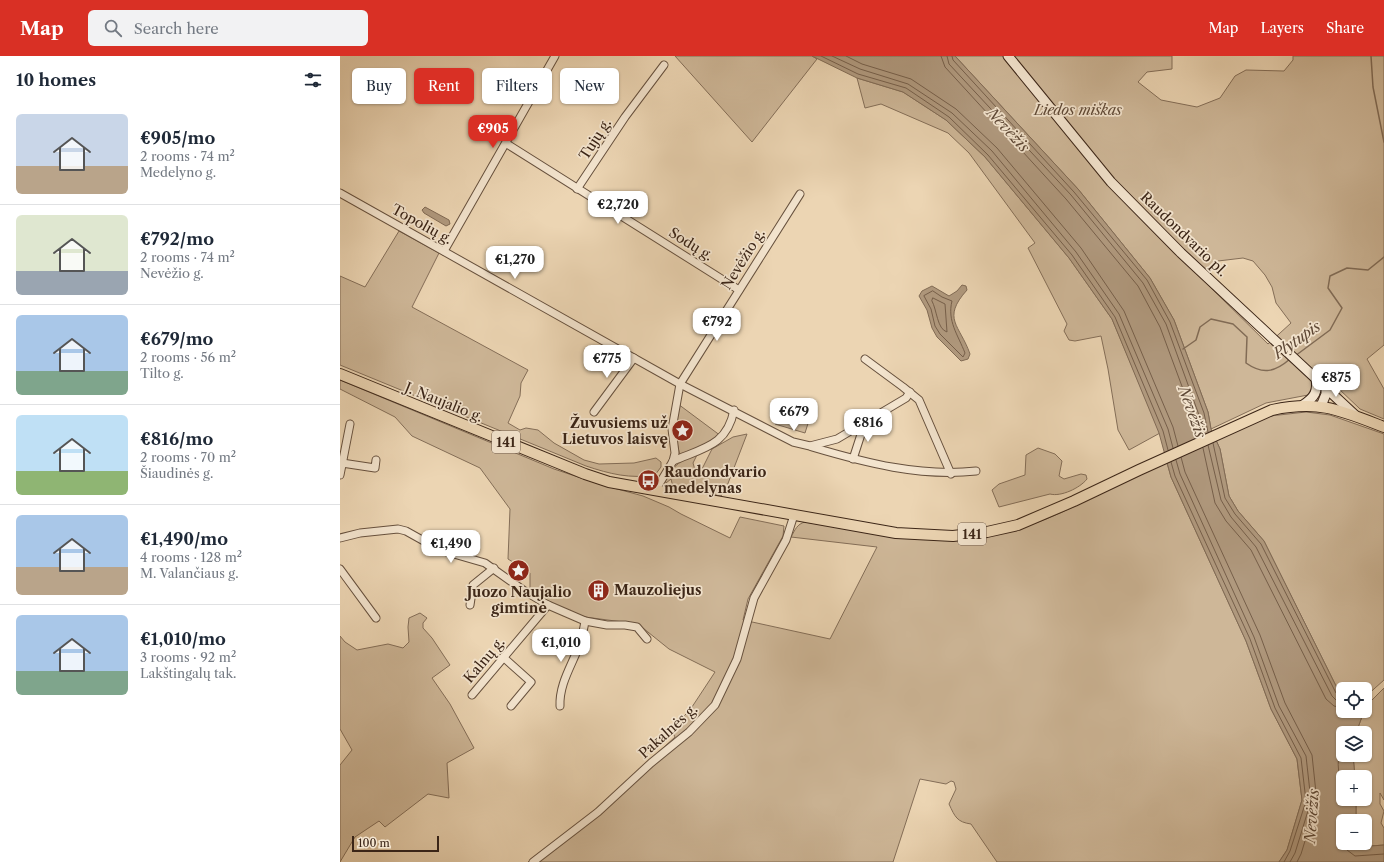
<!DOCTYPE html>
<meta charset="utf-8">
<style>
body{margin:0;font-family:"Libre Caslon Text",serif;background:#f2f2f3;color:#1f2937;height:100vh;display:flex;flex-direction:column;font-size:15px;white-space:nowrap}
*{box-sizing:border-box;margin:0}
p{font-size:13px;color:#747a83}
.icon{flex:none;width:22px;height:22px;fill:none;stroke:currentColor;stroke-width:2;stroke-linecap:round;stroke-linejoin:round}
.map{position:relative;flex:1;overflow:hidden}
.drawer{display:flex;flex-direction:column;background:#fff;width:340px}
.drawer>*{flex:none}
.banner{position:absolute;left:12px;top:12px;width:380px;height:36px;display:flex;gap:8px}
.fabs{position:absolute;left:996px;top:626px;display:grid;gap:8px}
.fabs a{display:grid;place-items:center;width:36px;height:36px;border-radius:6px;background:#fff;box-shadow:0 1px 3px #0004;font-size:20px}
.scale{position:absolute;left:12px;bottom:10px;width:87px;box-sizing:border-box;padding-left:4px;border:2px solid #3b2517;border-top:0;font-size:11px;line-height:14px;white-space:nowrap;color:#3b2517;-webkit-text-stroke:3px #f3e4ce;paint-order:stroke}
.price{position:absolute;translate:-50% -34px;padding:0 9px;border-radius:8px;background:#fff;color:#222;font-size:13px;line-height:26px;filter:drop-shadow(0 1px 2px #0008)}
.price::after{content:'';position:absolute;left:50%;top:24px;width:12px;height:9px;margin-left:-6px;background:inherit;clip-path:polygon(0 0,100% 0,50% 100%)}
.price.current{background:#d93025;color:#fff}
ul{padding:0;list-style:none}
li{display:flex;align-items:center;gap:12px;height:100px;padding:0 16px}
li+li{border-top:1px solid #e0e1e3}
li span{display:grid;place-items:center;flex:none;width:112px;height:80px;border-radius:6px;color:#555}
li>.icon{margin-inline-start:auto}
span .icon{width:48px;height:48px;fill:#fffc;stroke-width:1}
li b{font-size:17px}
h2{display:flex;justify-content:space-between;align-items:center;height:48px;padding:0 16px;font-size:17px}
.chip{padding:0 14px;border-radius:6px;background:#fff;box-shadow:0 1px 3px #0004;font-size:14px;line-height:36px}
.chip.current{background:#d93025;color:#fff}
header{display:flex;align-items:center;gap:24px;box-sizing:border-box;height:56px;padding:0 20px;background:#d93025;color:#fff}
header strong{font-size:19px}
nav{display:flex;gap:22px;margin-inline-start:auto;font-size:14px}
.search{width:280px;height:36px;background:#f2f2f3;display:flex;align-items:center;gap:10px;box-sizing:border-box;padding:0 14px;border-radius:6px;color:#747a83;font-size:15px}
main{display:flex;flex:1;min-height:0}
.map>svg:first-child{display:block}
.green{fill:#ceb798;stroke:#846e58;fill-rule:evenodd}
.water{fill:#b0997e;stroke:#816b55}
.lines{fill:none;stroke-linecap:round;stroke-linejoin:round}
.shore{stroke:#765f4a;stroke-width:1}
.stream{stroke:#816b55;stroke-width:1.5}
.street-casing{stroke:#67513e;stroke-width:9}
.secondary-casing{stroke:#3b2517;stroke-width:11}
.primary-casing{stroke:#3b2517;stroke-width:12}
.street{stroke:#f3e4ce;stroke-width:7}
.secondary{stroke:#f3e4ce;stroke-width:9}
.primary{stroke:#ecd5b3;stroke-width:10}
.labels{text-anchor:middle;stroke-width:3.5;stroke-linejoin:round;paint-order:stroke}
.shield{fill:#f3e4ce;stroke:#725e4e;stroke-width:1}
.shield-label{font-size:13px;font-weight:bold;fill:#3b2517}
.park-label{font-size:14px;font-style:italic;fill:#604a37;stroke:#f3e4ce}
.street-label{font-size:14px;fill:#3b2517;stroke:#f3e4ce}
.poi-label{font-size:14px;font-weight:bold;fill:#3b2517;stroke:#f3e4ce;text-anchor:start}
.water-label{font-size:15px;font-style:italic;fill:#5e4836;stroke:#f3e4ce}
</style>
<header>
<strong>Map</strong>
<div class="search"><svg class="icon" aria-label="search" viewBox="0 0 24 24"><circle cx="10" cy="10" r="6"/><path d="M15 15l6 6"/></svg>Search here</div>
<nav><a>Map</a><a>Layers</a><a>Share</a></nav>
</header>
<main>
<section class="drawer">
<h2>10 homes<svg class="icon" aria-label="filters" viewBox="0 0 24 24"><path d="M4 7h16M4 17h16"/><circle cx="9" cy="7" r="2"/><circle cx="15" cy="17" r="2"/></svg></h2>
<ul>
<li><span style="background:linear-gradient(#c9d6e8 65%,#b9a48a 0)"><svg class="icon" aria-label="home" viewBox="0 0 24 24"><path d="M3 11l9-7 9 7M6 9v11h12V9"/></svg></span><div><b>€905/mo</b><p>2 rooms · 74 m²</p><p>Medelyno g.</p></div></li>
<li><span style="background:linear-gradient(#dfe7d0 70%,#9aa5b1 0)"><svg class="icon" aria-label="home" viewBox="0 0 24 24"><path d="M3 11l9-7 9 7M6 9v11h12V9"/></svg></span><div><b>€792/mo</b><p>2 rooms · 74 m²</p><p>Nevėžio g.</p></div></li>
<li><span style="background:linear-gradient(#a9c7e8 70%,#7fa58c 0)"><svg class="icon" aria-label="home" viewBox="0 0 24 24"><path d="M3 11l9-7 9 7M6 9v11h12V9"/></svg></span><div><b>€679/mo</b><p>2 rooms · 56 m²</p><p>Tilto g.</p></div></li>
<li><span style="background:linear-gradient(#bfe0f5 70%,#8fb573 0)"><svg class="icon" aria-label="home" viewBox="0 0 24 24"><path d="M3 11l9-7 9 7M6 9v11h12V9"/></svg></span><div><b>€816/mo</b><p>2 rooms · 70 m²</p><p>Šiaudinės g.</p></div></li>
<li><span style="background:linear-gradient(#a9c7e8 65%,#b9a48a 0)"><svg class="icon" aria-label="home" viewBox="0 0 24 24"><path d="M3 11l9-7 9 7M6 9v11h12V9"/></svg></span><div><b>€1,490/mo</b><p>4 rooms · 128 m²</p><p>M. Valančiaus g.</p></div></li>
<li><span style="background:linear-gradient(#a9c7e8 70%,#7fa58c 0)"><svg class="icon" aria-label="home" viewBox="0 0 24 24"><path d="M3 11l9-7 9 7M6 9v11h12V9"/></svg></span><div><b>€1,010/mo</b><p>3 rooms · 92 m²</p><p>Lakštingalų tak.</p></div></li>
</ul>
</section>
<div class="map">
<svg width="1044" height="806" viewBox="0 0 1044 806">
<rect width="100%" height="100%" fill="#ecd5b3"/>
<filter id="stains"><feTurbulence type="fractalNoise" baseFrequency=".005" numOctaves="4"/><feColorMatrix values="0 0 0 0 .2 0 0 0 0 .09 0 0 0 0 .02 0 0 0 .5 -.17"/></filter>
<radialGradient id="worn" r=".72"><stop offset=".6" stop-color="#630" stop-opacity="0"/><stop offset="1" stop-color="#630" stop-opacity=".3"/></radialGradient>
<!-- green -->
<g class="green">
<path d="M 335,0 L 472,0 L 477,3 L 412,86 Z"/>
<path d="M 615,0 L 832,0 L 832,13 L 807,16 L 798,26 L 821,44 L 857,51 L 880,42 L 895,20 L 906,14 L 944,15 L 953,4 L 953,0 L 1044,0 L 1044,289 L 1027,303 L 1044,333 L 1044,363 L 1020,353 L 977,312 L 968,319 L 974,327 L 968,339 L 926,347 L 871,373 L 868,356 L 834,264 L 810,222 L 738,133 ZM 903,202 L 913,205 L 925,219 L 932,231 L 936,247 L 951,267 L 928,288 L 861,222 L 878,205 Z"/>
<path d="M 517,22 L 563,36 L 606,64 L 645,101 L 729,202 L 772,263 L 820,377 L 789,394 L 778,374 L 768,313 L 761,280 L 735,285 L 729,284 L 724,275 L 727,268 L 688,192 L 695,187 L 629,97 L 608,77 L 541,48 L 525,52 Z"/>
<path d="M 59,175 L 99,197 L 72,251 L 188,314 L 181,327 L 180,340 L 168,367 L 180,374 L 186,372 L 198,374 L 214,387 L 244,404 L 259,408 L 294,407 L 316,402 L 321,406 L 321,411 L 315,419 C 290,423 270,418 246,410 L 0,309 L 0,220 L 25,231 Z"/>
<path d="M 0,324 L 214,413 L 259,428 L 303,440 L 329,451 L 341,458 L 390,482 L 400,461 L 444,470 L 443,480 L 408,543 L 403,564 L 490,583 L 537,491 L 451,481 C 455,474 457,468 465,466 C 554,480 619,498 706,463 C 748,446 786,422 827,407 L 831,421 L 906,585 L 931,653 L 957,703 L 962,744 L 947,794 L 939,806 L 657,806 L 631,768 C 617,766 615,761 609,748 L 616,733 L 614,726 L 611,725 L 606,728 L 580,723 L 553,806 L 188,806 L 245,763 L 335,681 L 331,673 L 350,654 L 375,616 L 329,593 L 298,568 L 245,561 L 212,548 L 190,534 L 190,517 L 168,503 L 170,453 L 140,412 L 72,380 L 55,361 L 0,333 Z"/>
<path d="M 338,348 L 381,380 L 377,383 L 340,400 L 335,378 Z"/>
<path d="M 439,352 L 470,361 L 465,377 L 435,368 Z"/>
<path d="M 966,356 L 990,359 L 1044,378 L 1044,624 L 1025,641 L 1025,633 L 1003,633 L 1003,638 L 999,636 L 924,485 L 898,455 L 889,440 L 880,393 L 876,384 L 930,360 Z"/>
<path d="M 407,378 L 387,430 L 381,440 L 333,431 L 331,423 L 326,427 L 325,424 C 333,409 342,404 358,397 L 353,407 L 355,414 L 361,415 L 372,393 L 393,381 Z"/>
<path d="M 698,392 L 715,398 L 722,405 L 719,420 L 724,423 L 741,418 L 746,419 L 747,423 C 740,432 721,441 710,438 L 659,451 L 652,434 L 659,428 L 685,419 L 686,399 Z"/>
<path d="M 80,557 L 87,562 L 83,567 L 83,572 L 92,582 L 110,609 L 92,622 L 110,648 L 134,692 L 107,707 L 109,742 L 88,738 L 45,771 L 39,765 L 15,781 L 0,806 L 0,709 L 12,694 L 0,673 L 0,580 L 5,586 L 17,594 L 48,588 L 63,592 L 69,586 L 68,571 L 69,562 Z"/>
<path d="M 1044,632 L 1044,744 L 1040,737 L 1040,748 L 1044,755 L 1041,767 L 1044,772 L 1044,789 L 1018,791 L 1014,787 L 1025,787 L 1025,765 L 1016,765 L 1016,743 L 1025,743 L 1025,721 L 1015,721 L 1013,699 L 1025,699 L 1025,677 L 1016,677 L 1026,650 Z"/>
</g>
<!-- water -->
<g class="water">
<path d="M 472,0 L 615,0 L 738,133 L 810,222 L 834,264 L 868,356 L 871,373 L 880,393 L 889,440 L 898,455 L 924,485 L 999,636 L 1003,638 L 1003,655 L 1024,655 L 1016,677 L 1003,677 L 1003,699 L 1013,699 L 1015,721 L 1003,721 L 1003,743 L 1016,743 L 1016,765 L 1003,765 L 1003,787 L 1014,787 L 1018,791 L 1044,789 L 1044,806 L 939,806 L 947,794 L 962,744 L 957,703 L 931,653 L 906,585 L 831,421 L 819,377 L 772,263 L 729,202 L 645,101 L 606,64 L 563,36 L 517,22 Z"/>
<path d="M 85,151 L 109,164 L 110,168 L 106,170 L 84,157 L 82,154 Z"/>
<path d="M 622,229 L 626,230 L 627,234 C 601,263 620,269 630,298 L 628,303 L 621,305 L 597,281 L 592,272 L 587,254 L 579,240 L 582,235 L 592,230 L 609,240 L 617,235 Z"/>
</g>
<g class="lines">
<!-- shore -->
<g class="shore">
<path d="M 481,0 L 518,18 L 566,32 L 609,61 L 648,99 L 732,199 L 775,261 L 823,375 L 828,394"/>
<path d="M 492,0 L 520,13 L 568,28 L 612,57 L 652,95 L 736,196 L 779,258 L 828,373 L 833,392"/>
<path d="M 506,0 L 522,8 L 571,23 L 616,53 L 657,92 L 741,192 L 784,255 L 833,371 L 838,390"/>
<path d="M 601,0 L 605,11 L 726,143 L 798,230 L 820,271 L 853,360 L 858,381"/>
<path d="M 607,0 L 609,8 L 731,139 L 803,227 L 826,268 L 859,359 L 864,378"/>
<path d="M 612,0 L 613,4 L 734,136 L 807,224 L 830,266 L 864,357 L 868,376"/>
<path d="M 593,235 L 602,241 L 612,245 C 607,265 618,279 625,297 L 623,301 L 600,278 L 595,270 L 591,253 L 584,240 Z"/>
<path d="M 593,242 L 605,248 L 607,276 C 597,273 597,254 592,245 Z"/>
<path d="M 873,387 L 885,442 L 895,458 L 921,488 L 996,637 L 1003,641"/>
<path d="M 868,389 L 881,444 L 891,461 L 916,491 L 992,640 L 997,645 L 1003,646"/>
<path d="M 863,392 L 875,447 L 886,465 L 911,494 L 986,643 L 994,650 L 1003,652"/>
<path d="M 841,401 L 845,416 L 920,579 L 945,647 L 972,699 L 977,746 L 961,798 L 957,806"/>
<path d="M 836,404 L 840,418 L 914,581 L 939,650 L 966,700 L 971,745 L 955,797 L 950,806"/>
<path d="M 831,406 L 835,420 L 910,583 L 935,652 L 961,702 L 966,745 L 950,795 L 944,806"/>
<path d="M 1003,689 C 996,698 997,719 1003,729"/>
<path d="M 1005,787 L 1007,794 L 1015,800 L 1044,798"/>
</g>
<!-- stream -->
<g class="stream">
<path d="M 1031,0 L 1033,31 L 1044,86"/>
<path d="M 843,293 L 856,284 L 860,271 L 871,263 L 893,268 L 907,281 L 906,307 C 923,319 935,316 950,303"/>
<path d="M 955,300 L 990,274 L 1002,252 L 988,232 L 990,220 L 1007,212 L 1028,214 L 1044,201"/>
</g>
<defs>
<g id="street">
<path d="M 167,88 L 399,234"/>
<path d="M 237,133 L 285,61 L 324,9"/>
<path d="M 0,137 L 340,328 L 453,386 L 470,390 L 497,383 L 566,342 L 570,336"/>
<path d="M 104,195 L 215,0"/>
<path d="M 525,303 L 563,331 L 579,344 L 611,418"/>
<path d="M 254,356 L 294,302"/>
<path d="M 472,391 C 526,407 580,421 636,415"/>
<path d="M 513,403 L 525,366"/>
<path d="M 333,405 C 363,392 387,390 394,354"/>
<path d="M 2,407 L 35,412 L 36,404"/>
<path d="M 0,419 L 10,368"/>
<path d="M 315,435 L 333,405 L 335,397 L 332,373 L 340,328 L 460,138"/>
<path d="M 0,482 L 20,477 L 58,473 L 66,475 L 100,494 L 145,507 L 186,536 L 208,549 L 245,565 L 267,569 L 285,569 L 297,571 L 307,583"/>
<path d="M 0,513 L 36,562"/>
<path d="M 130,549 L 133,529 L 154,512"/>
<path d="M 163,601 L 191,626 L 171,650"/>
<path d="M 132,639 L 208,549"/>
<path d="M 220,650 C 219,627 233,608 240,587 C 242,580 244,572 245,565"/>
<path d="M 193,806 L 258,756 L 311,707 L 349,676 L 375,649 L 397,603 L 414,542 L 446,484 L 454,459"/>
</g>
<g id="secondary">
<path d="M 668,0 L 771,126 L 841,197 L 1016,360"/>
<path d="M 963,349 C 975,341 978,336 976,322"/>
<path d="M 981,350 L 986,338 L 986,330"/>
</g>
<path id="primary" d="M 0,318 L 245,418 L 269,426 L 556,477 L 613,480 L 647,476 L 678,469 L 734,445 L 799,414 L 932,354 C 980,344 1000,354 1044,371"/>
</defs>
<!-- street casing -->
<use href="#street" class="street-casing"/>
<!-- secondary casing -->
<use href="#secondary" class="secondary-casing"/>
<!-- primary casing -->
<use href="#primary" class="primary-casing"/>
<!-- street -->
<use href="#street" class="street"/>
<!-- secondary -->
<use href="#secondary" class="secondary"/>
<!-- primary -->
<use href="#primary" class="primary"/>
</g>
<!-- icons -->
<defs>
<symbol id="sight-disc" viewBox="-11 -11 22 22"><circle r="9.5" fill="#8f2418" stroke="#f3e4ce"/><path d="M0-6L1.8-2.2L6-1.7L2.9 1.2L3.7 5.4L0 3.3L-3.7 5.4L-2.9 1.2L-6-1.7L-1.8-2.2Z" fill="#fff"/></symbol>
<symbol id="bus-disc" viewBox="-11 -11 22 22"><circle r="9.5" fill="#8f2418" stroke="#f3e4ce"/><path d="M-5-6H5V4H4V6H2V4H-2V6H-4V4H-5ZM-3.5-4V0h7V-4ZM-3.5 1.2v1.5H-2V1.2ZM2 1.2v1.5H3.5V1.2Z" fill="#fff"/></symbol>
<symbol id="building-disc" viewBox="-11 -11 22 22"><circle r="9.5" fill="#8f2418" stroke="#f3e4ce"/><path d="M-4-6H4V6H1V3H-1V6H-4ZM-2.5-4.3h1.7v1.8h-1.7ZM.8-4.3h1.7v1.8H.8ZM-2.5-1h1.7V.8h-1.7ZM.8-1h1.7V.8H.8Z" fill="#fff"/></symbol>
</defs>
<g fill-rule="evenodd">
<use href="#sight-disc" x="330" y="362" width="25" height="25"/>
<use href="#bus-disc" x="296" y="412" width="25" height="25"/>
<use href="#sight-disc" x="166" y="502" width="25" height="25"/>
<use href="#building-disc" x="246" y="522" width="25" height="25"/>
</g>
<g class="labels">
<!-- shield labels -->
<g class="shield">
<rect x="152" y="375" width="28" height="22" rx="3"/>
<rect x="618" y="467" width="28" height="22" rx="3"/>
</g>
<g class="shield-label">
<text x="166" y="391">141</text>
<text x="632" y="483">141</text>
</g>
<!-- park labels -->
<g class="park-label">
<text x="738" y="59">Liedos miškas</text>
</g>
<!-- street labels -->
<g class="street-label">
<text transform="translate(255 83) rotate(-57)" y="5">Tujų g.</text>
<text transform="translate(82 168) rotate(29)" y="5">Topolių g.</text>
<text transform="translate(844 178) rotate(44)" y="5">Raudondvario pl.</text>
<text transform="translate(351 188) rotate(32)" y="5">Sodų g.</text>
<text transform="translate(403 203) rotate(-58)" y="5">Nevėžio g.</text>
<text transform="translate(104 346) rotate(22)" y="5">J. Naujalio g.</text>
<text transform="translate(144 604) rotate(-50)" y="5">Kalnų g.</text>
<text transform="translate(328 675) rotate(-42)" y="5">Pakalnės g.</text>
</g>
<!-- poi labels -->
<g class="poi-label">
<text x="328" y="372" text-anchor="end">Žuvusiems už<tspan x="328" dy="16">Lietuvos laisvę</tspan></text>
<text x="324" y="421">Raudondvario<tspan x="324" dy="16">medelynas</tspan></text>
<text x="274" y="539">Mauzoliejus</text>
<text x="179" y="541" text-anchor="middle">Juozo Naujalio<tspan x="179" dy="16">gimtinė</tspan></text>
</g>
<!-- water labels -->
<g class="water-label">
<text transform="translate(668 74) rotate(47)" y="5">Nevėžis</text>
<text transform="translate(957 284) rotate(-35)" y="5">Plytupis</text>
<text transform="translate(852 356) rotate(70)" y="5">Nevėžis</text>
<text transform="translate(972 760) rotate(-86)" y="5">Nevėžis</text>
</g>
</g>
<rect width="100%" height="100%" filter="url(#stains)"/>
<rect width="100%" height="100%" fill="url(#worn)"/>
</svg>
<div class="fabs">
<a><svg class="icon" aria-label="locate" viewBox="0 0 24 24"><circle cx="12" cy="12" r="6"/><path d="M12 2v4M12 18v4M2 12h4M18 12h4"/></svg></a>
<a><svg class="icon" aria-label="layers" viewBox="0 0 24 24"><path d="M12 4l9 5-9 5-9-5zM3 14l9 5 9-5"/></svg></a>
<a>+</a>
<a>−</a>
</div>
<div class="scale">100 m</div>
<b class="price current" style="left:153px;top:93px">€905</b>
<b class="price" style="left:278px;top:169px">€2,720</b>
<b class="price" style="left:175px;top:224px">€1,270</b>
<b class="price" style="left:377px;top:286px">€792</b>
<b class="price" style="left:267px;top:323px">€775</b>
<b class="price" style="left:996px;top:342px">€875</b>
<b class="price" style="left:454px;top:376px">€679</b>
<b class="price" style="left:528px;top:387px">€816</b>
<b class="price" style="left:111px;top:508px">€1,490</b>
<b class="price" style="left:221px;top:607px">€1,010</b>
<div class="banner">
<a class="chip">Buy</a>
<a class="chip current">Rent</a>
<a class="chip">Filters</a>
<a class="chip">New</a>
</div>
</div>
</main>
